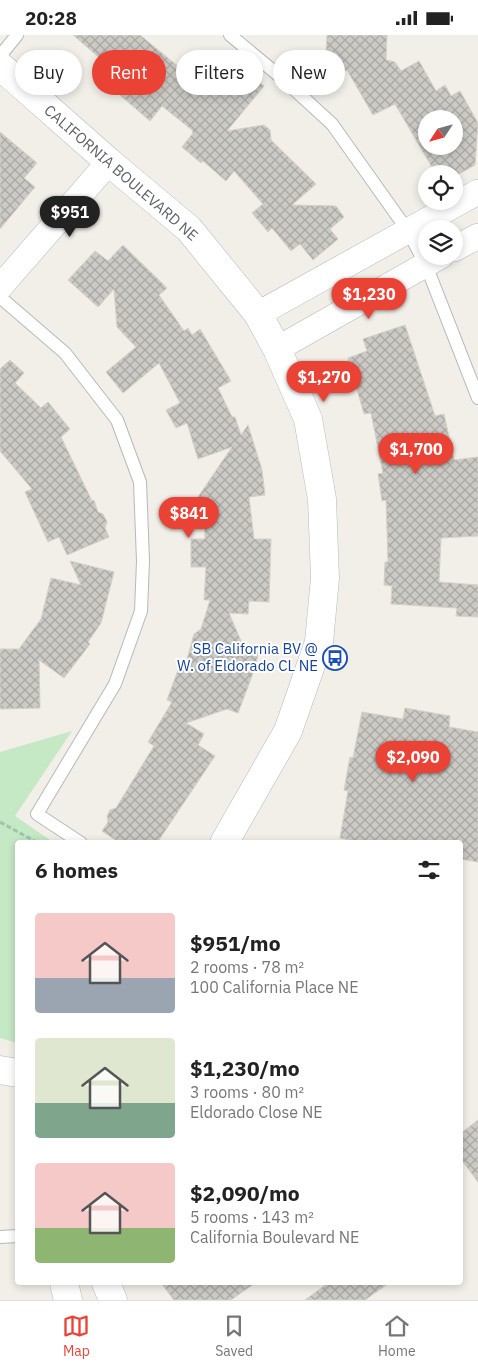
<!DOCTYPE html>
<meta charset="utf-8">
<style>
body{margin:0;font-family:"IBM Plex Sans",sans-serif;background:#f2f2f2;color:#222;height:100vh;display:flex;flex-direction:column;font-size:19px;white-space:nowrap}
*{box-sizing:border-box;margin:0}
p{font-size:16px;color:#767676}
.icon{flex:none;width:28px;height:28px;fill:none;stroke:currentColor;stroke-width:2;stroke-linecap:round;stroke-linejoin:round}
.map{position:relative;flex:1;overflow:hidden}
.drawer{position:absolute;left:15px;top:805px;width:448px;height:445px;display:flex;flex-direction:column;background:#fff;border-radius:5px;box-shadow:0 2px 8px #0003}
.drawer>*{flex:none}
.guide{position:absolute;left:15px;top:15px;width:449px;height:45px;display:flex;gap:10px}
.needle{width:32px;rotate:234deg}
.buttons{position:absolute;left:418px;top:75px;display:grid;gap:10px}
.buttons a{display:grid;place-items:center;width:45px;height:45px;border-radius:50%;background:#fff;box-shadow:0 2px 8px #0003;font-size:25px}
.price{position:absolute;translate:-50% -42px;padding:0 11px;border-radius:18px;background:#ea4335;color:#fff;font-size:16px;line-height:32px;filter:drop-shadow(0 1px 2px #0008)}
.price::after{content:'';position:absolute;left:50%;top:30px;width:15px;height:11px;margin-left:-8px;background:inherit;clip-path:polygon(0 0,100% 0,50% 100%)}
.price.current{background:#222;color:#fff}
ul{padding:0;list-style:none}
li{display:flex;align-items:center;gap:15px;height:125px;padding:0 20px}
li span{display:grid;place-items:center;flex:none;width:140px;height:100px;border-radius:5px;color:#555}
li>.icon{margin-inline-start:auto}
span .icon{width:60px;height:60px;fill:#fffc;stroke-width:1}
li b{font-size:21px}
h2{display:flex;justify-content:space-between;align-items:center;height:60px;padding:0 20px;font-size:21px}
.tag{padding:0 18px;border-radius:22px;background:#fff;box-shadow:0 2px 8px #0003;font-size:18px;line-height:45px}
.tag.current{background:#ea4335;color:#fff}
.status{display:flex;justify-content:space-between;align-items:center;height:35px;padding:0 25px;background:#fff;direction:ltr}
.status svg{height:14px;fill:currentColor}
.tab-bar{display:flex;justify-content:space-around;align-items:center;height:70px;border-top:1px solid #e0e0e0;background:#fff;font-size:14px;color:#767676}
.tab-bar a{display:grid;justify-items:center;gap:2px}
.tab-bar .current{color:#ea4335}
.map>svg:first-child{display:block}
.green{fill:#c5e8c5}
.building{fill:url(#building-cross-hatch);stroke:#d6d1c6;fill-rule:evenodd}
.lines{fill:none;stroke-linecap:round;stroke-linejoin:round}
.lane-casing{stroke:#b5b8bc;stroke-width:14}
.street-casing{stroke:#b5b8bc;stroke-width:26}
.secondary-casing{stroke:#b6babf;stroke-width:29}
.path{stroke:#9cc7a9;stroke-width:3;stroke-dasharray:5 2.5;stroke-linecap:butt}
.lane{stroke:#fff;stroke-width:12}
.street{stroke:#fff;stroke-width:25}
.secondary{stroke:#fff;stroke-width:28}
.labels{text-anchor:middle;stroke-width:4;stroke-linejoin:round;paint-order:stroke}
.street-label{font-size:15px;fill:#5f6368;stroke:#fff}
.transit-label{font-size:15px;fill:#164399;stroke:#fff;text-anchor:end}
</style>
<div class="status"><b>20:28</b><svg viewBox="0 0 49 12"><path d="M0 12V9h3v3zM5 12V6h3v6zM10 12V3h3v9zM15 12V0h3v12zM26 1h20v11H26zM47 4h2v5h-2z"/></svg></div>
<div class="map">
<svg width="478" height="1265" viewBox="0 0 478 1265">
<defs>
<pattern id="building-cross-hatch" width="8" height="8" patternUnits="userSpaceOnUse" patternTransform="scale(1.25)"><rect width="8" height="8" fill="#cccac5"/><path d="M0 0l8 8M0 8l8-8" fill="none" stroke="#a9a8a4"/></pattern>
</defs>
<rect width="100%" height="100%" fill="#f1efe8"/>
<!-- green -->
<path class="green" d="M 72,696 L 15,781 L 53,807 L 18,808 L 17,1008 L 0,1003 L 0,717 Z"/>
<!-- building -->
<g class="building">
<path d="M 73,0 L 140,0 L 208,56 L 211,53 L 219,60 L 242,32 L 264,51 L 227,96 L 264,90 L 270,95 L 271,105 L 316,149 L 292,170 L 336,171 L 344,182 L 330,194 L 338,204 L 313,225 L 300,209 L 291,216 L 272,193 L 268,197 L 252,178 L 263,169 L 234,136 L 226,146 L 203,126 L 201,128 L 182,112 L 193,98 L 192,95 L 162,71 L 150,86 L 92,36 L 102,25 Z"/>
<path d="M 327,0 L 387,0 L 386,25 L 395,27 L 401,36 L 419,26 L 436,56 L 445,50 L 451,61 L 460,56 L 478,88 L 475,130 L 459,139 L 436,139 L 395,69 L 373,80 L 347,35 L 315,51 L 304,29 L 326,18 ZM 426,84 L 454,84 L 454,111 L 426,111 Z"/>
<path d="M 0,97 L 37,128 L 24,143 L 35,152 L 0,194 Z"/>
<path d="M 123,210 L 167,253 L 159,260 L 184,296 L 188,293 L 192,300 L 200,294 L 231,346 L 218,353 L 232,382 L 235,382 L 241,400 L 248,390 L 262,435 L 265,460 L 249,462 L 254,504 L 271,504 L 269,567 L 249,566 L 248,579 L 229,578 L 244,613 L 259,617 L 252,641 L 238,678 L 227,674 L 186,688 L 204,699 L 198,710 L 215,721 L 157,808 L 120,808 L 102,796 L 108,787 L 107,781 L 110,775 L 116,773 L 154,711 L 148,707 L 172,667 L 167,665 L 181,627 L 186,628 L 194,599 L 201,594 L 210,565 L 204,565 L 206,532 L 191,532 L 191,504 L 205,504 L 204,473 L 199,469 L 198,462 L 232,412 L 198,424 L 187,388 L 176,393 L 166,375 L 180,368 L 159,328 L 123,358 L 106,337 L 136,312 L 117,292 L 114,254 L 98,272 L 68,245 L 95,216 L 108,226 Z"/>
<path d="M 405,290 L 435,381 L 444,379 L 454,425 L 478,422 L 478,501 L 441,503 L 439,547 L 478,550 L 478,582 L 456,581 L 457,573 L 391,569 L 392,551 L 384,550 L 385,527 L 388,527 L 386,465 L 382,466 L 378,439 L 383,438 L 371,378 L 364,379 L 348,323 L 367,316 L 363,304 Z"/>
<path d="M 10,325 L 24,338 L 15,348 L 41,373 L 48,367 L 70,394 L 61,402 L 92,466 L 94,465 L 98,477 L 103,479 L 107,487 L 105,493 L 109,502 L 67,520 L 59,502 L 48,507 L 25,457 L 32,454 L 0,416 L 0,334 Z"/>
<path d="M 70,526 L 114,537 L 101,588 L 88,607 L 90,609 L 64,643 L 39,625 L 40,673 L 0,674 L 0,614 L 19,614 L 41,584 L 51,543 L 81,550 Z"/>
<path d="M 405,673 L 450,681 L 449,692 L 478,697 L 478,827 L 460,824 L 460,808 L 364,808 L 340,803 L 348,756 L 344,755 L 350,722 L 353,723 L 362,677 L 403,684 Z"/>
<path d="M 478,1085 L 478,1147 L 460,1123 L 460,1099 Z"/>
<path d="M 161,1248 L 255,1248 L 231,1265 L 174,1265 Z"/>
<path d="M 328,1248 L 389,1248 L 365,1265 L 305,1265 Z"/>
</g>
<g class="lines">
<defs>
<g id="lane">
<path d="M 230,0 L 283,44 L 332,89 L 408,196 L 426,230 L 478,363"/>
<path d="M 0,21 L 17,0"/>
<path d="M 0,262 L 65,318 L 117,385 L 140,447 L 143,526 L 141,576 L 115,649 L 37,779 L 81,808"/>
<path d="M 0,1202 L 18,1201"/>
</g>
<g id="street">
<path d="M 454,214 L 478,201"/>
<path d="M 0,252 L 109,127"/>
<path d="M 258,279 L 478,157"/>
<path d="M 277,314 L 441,221"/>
</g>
<g id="secondary">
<path d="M 0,31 L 109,127 L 189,194 L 258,279 L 277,314 L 308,384 L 322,464 L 325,543 L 319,607 L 288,696 L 224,808"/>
<path d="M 0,1035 L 18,1038"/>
<path d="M 64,1248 L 68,1265"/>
<path d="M 106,1248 L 113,1265"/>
</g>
</defs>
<!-- lane casing -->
<use href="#lane" class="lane-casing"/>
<!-- street casing -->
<use href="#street" class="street-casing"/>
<!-- secondary casing -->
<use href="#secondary" class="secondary-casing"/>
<!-- path -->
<path class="path" d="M 0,787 L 38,808"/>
<!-- lane -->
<use href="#lane" class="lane"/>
<!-- street -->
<use href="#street" class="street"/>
<!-- secondary -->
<use href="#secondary" class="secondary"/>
</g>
<!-- icons -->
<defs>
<symbol id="bus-ring" viewBox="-11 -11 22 22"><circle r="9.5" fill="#fff" stroke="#1a4fb4" stroke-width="1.5"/><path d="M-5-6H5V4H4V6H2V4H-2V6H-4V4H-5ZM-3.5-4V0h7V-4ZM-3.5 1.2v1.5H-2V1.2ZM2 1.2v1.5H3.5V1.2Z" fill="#1a4fb4"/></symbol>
</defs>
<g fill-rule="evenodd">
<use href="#bus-ring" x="321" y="609" width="28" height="28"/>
</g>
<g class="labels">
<!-- street labels -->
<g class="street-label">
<text transform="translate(121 138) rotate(41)" y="5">CALIFORNIA BOULEVARD NE</text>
</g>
<!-- transit labels -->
<g class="transit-label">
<text x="318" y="619">SB California BV @<tspan x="318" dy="17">W. of Eldorado CL NE</tspan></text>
</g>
</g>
</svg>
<div class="buttons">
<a><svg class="needle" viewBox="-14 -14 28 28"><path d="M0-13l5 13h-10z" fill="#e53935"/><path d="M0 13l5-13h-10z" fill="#767676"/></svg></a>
<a><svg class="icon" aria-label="locate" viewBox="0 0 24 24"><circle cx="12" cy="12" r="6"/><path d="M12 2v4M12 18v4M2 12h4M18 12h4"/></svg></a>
<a><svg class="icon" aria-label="layers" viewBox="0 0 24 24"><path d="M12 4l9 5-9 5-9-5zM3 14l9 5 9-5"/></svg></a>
</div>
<b class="price current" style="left:70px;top:203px">$951</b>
<b class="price" style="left:369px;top:285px">$1,230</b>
<b class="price" style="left:324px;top:368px">$1,270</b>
<b class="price" style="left:416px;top:440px">$1,700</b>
<b class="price" style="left:189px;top:504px">$841</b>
<b class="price" style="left:413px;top:748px">$2,090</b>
<div class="guide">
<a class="tag">Buy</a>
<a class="tag current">Rent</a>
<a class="tag">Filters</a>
<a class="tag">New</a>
</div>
<section class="drawer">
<h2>6 homes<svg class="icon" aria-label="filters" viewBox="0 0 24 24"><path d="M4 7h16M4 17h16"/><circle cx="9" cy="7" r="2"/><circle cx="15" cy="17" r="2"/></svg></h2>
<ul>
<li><span style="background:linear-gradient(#f6c9c9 65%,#9aa5b1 0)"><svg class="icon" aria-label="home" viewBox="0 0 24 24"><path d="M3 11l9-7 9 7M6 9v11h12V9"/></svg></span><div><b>$951/mo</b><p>2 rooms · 78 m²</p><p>100 California Place NE</p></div></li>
<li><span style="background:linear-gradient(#dfe7d0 65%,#7fa58c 0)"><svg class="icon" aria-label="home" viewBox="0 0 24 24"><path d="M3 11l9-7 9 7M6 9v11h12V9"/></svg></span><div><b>$1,230/mo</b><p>3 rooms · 80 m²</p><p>Eldorado Close NE</p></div></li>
<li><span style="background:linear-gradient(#f6c9c9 65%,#8fb573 0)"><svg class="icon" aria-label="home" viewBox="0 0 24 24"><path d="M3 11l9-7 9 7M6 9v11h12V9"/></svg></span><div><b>$2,090/mo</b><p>5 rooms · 143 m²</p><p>California Boulevard NE</p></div></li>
</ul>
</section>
</div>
<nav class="tab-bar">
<a class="current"><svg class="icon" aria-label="map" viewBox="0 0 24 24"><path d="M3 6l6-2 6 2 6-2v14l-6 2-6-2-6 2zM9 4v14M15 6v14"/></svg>Map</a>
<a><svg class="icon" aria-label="saved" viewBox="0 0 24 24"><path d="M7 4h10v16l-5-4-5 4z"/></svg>Saved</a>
<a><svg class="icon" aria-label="home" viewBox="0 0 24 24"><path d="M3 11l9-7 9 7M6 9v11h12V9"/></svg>Home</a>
</nav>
